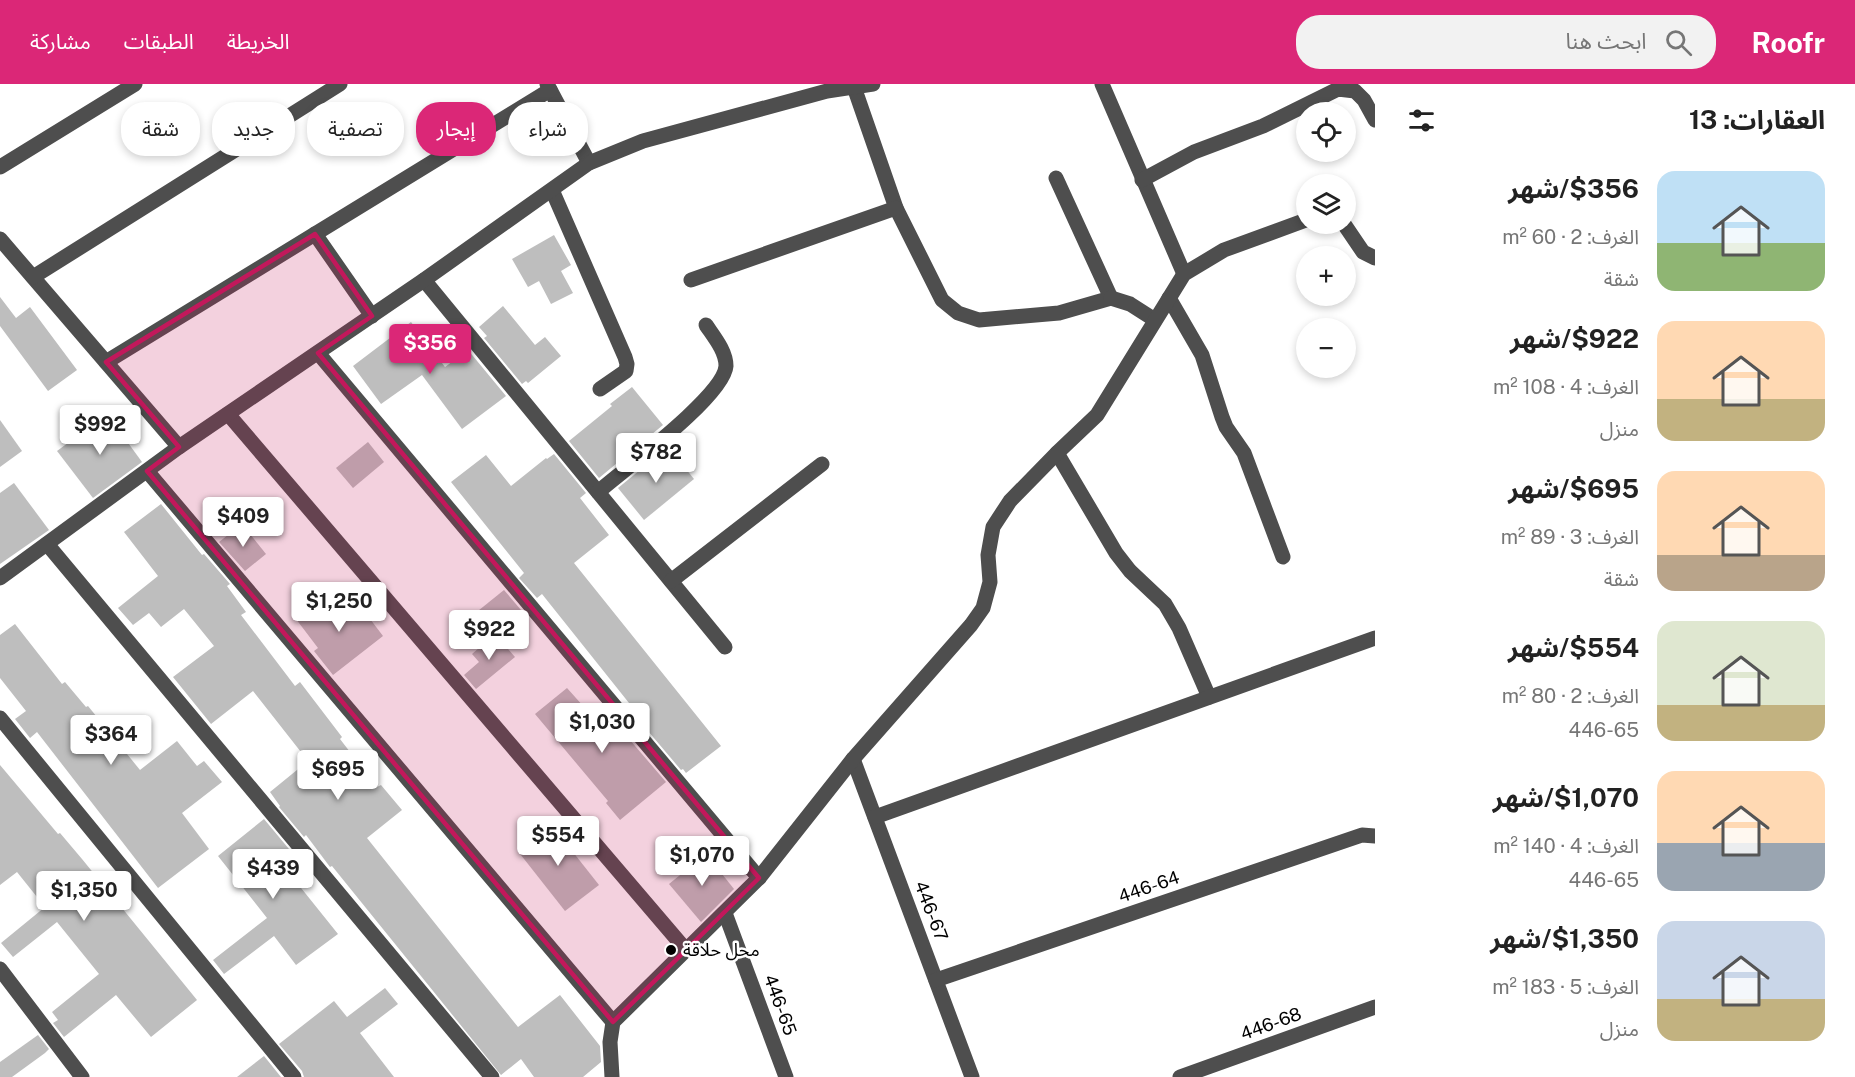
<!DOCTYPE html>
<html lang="ar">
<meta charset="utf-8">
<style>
body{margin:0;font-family:"Public Sans","Noto Sans Arabic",sans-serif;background:#f2f2f2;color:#222;direction:rtl;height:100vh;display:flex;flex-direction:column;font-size:22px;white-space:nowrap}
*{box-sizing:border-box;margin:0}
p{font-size:20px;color:#767676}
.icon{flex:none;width:33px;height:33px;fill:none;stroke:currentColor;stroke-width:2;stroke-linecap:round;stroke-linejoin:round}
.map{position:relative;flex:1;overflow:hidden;direction:ltr}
.drawer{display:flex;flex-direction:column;background:#fff;width:480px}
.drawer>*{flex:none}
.hud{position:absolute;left:18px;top:18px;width:570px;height:54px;direction:rtl;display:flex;gap:12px}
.tools{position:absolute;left:1296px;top:18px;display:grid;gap:12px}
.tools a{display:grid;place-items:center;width:60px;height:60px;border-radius:50%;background:#fff;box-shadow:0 3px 9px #0003;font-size:30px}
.price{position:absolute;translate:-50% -51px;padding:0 14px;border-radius:6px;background:#fff;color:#222;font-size:20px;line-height:39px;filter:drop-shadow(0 2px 3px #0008)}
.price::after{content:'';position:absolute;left:50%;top:36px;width:18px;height:14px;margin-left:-9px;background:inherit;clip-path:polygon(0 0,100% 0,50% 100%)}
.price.active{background:#db2777;color:#fff}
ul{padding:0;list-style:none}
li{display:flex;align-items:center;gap:18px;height:150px;padding:0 30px}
li span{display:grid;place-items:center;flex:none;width:168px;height:120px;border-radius:18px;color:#555}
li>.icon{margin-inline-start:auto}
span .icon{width:72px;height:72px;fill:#fffc;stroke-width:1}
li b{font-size:26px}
h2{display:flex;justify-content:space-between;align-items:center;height:72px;padding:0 30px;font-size:26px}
.tag{padding:0 21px;border-radius:24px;background:#fff;box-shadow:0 3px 9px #0003;font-size:21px;line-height:54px}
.tag.active{background:#db2777;color:#fff}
header{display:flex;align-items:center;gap:36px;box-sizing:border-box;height:84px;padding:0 30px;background:#db2777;color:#fff}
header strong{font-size:28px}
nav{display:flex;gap:33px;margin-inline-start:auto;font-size:21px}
.search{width:420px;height:54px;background:#f2f2f2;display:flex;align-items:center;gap:15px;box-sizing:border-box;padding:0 21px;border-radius:24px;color:#767676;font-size:22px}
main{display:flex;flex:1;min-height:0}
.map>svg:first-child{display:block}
.building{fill:#bebebe}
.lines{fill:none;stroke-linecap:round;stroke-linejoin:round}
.minor{stroke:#4e4e4e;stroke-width:15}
.marked{fill:#c2185b;fill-opacity:0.2;stroke:#c2185b;stroke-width:4.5;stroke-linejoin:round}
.poi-dot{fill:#000;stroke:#fff;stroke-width:2}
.labels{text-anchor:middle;stroke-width:5;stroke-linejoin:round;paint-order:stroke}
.street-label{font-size:18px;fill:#000;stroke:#fff}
.poi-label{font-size:18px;fill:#000;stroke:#fff;text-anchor:start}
</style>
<header>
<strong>Roofr</strong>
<div class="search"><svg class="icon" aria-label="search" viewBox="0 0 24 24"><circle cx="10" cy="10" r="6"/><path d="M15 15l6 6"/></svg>ابحث هنا</div>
<nav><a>الخريطة</a><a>الطبقات</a><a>مشاركة</a></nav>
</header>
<main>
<section class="drawer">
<h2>العقارات: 13<svg class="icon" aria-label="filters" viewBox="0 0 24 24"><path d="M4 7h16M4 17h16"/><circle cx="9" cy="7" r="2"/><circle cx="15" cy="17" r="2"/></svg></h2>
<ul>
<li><span style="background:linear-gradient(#bfe0f5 60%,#8fb573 0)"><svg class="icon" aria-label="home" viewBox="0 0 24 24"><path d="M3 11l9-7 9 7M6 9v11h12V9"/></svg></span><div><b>$356/شهر</b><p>الغرف: 2 · 60 m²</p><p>شقة</p></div></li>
<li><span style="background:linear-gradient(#ffd9b3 65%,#c2b280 0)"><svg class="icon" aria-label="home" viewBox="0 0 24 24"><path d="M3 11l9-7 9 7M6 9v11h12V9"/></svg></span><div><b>$922/شهر</b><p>الغرف: 4 · 108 m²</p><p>منزل</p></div></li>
<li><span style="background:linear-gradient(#ffd9b3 70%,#b9a48a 0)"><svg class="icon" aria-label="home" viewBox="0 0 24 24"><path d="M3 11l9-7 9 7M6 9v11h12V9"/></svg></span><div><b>$695/شهر</b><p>الغرف: 3 · 89 m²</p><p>شقة</p></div></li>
<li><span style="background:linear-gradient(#dfe7d0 70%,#c2b280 0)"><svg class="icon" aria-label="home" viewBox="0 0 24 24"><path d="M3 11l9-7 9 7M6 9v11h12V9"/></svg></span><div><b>$554/شهر</b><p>الغرف: 2 · 80 m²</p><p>446-65</p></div></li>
<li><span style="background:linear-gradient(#ffd9b3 60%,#9aa5b1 0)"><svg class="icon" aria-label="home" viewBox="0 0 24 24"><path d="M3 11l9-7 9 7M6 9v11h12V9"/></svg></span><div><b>$1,070/شهر</b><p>الغرف: 4 · 140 m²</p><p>446-65</p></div></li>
<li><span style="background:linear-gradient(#c9d6e8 65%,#c2b280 0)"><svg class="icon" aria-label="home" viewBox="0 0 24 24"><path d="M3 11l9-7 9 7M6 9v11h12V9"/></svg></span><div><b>$1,350/شهر</b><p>الغرف: 5 · 183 m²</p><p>منزل</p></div></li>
</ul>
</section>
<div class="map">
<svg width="1375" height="993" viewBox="0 0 1375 993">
<rect width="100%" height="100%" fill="#fff"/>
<!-- building -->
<g class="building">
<path d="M 554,151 L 571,181 L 561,187 L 573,209 L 551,220 L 539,197 L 528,203 L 512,175 Z"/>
<path d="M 0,213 L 16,234 L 30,223 L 77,286 L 48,307 L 0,242 Z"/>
<path d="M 503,222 L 535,261 L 545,253 L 561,272 L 528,299 L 526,297 L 522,300 L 484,254 L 487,252 L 479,243 Z"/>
<path d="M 411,238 L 445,283 L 468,266 L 506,312 L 462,345 L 422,291 L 381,320 L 353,282 Z"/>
<path d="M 632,303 L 663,341 L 599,394 L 569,357 L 612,322 L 610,320 Z"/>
<path d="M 107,330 L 142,378 L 93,414 L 57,367 Z"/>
<path d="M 0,336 L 22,367 L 0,383 Z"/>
<path d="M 368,358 L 384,378 L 353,404 L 336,384 Z"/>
<path d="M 668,363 L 694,395 L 644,436 L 618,404 Z"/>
<path d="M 554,370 L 586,409 L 580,414 L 609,451 L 574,479 L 721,662 L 686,689 L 683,685 L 681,686 L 626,621 L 629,619 L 542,510 L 537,514 L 519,494 L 524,489 L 451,398 L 486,371 L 511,402 L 546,374 L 547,375 Z"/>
<path d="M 14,399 L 49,446 L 0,480 L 0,409 Z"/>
<path d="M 161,420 L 202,471 L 204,470 L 230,500 L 227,502 L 246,528 L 241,531 L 295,602 L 300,598 L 342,653 L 340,655 L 377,703 L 381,701 L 402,726 L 367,754 L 481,897 L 518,943 L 560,911 L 600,962 L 601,978 L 583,993 L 534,993 L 521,975 L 501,991 L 332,782 L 330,783 L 306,751 L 304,753 L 279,723 L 280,722 L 270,708 L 308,677 L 253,607 L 211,640 L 173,593 L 214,562 L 184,525 L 161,543 L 149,529 L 133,541 L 118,524 L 158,492 L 124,448 Z"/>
<path d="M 242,440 L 266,470 L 245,487 L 219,458 Z"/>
<path d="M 504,506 L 521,526 L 480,559 L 463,539 Z"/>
<path d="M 344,512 L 360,531 L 364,527 L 383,552 L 333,591 L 314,567 L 318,564 L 296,535 L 315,520 L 321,529 Z"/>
<path d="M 15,540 L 62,600 L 65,598 L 86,623 L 88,622 L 140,686 L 177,657 L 197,682 L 204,677 L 222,698 L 182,729 L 209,765 L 158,804 L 37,648 L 30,654 L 15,635 L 26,627 L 0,594 L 0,551 Z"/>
<path d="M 495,550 L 515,573 L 476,605 L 464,591 L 479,578 L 472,570 Z"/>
<path d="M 567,604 L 601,642 L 611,634 L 666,698 L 620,736 L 606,719 L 608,717 L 535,630 Z"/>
<path d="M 0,681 L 58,750 L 60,749 L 82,775 L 197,916 L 151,953 L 116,911 L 64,953 L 53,939 L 58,936 L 52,928 L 99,890 L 57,838 L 13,873 L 1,859 L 45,823 L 17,788 L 0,801 Z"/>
<path d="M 264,735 L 289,765 L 277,774 L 338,850 L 296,881 L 274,852 L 224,890 L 213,876 L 267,834 L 218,772 Z"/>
<path d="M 550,739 L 599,801 L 565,827 L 517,766 Z"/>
<path d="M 706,770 L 734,805 L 701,838 L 669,800 Z"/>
<path d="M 385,904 L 398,920 L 360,949 L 394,993 L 304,993 L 302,987 L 279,960 L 334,917 L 347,933 Z"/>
<path d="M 38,951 L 49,965 L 45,969 L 12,993 L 0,993 L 0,978 Z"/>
<path d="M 264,972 L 281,993 L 237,993 Z"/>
</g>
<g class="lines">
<!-- minor -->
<g class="minor">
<path d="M 547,0 L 589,79"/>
<path d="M 1102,0 L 1184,190"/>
<path d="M 854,3 L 896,124 L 942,216 L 958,229 L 979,236 L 1059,229 L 1111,214 L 1056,94"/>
<path d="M 0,83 L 135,0"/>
<path d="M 1142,96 L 1194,68 L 1263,42 L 1338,5 L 1355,7 L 1364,16 L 1375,36"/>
<path d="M 552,106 L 625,273 L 627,280 L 626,287 L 600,305"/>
<path d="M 1344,140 L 1363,168 L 1375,174"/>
<path d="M 315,150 L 372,232"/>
<path d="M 0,155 L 179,363"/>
<path d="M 33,193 L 340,0"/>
<path d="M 424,196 L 725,563"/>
<path d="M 691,196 L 896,124"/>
<path d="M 1111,214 L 1130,220 L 1155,236"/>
<path d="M 1169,214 L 1202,271 L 1222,333 L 1226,343 L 1244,369 L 1283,473"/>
<path d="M 318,269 L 759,794"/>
<path d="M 106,278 L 550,6"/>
<path d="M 228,330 L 686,866"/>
<path d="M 1057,369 L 1116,469 L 1130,487 L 1165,520 L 1179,544 L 1209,613"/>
<path d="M 147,387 L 613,938"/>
<path d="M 598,408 C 623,386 724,312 726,282 C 726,267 714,253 706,241"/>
<path d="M 47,460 L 492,993"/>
<path d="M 0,494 L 179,363 L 424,196 L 589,79 L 643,57 L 827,7 L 873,0"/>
<path d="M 671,497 L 822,380"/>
<path d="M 0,634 L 294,993"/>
<path d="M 853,675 L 972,993"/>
<path d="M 875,733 L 1375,554"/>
<path d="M 725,829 L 786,993"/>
<path d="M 0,885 L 82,993"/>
<path d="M 936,896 L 1362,751 L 1375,752"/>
<path d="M 612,993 L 610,958 L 613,938 L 759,794 L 853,675 L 971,541 L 983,524 L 990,498 L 988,471 L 993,443 L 1010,417 L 1057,369 L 1097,331 L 1184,190 L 1224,166 L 1306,136"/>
<path d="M 1180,993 L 1375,923"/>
</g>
</g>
<!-- marked area -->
<path class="marked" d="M 315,150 L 372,232 L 318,269 L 759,794 L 613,938 L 147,387 L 179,363 L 106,278 Z"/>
<!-- markers -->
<circle class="poi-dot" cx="671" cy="866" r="6"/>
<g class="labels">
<!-- street labels -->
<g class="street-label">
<text transform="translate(1149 803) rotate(-19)" y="6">446-64</text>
<text transform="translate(931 827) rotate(69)" y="6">446-67</text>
<text transform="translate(780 921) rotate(70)" y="6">446-65</text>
<text transform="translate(1271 940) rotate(-20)" y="6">446-68</text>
</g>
<!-- poi labels -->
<g class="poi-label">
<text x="683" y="872">محل حلاقة</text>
</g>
</g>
</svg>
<div class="tools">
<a><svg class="icon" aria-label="locate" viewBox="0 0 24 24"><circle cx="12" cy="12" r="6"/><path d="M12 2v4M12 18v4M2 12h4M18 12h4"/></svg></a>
<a><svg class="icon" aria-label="layers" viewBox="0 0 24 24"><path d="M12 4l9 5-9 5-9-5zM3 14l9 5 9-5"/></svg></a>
<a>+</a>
<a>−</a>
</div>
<b class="price active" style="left:430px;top:291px">$356</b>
<b class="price" style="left:100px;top:372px">$992</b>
<b class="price" style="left:656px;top:400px">$782</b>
<b class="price" style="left:243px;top:464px">$409</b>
<b class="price" style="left:339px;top:549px">$1,250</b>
<b class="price" style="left:489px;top:577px">$922</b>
<b class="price" style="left:602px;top:670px">$1,030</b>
<b class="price" style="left:111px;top:682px">$364</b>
<b class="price" style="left:338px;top:717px">$695</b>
<b class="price" style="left:558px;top:783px">$554</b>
<b class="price" style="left:702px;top:803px">$1,070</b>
<b class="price" style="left:273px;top:816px">$439</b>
<b class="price" style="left:84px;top:838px">$1,350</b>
<div class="hud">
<a class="tag">شراء</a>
<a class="tag active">إيجار</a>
<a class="tag">تصفية</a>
<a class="tag">جديد</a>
<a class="tag">شقة</a>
</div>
</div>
</main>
